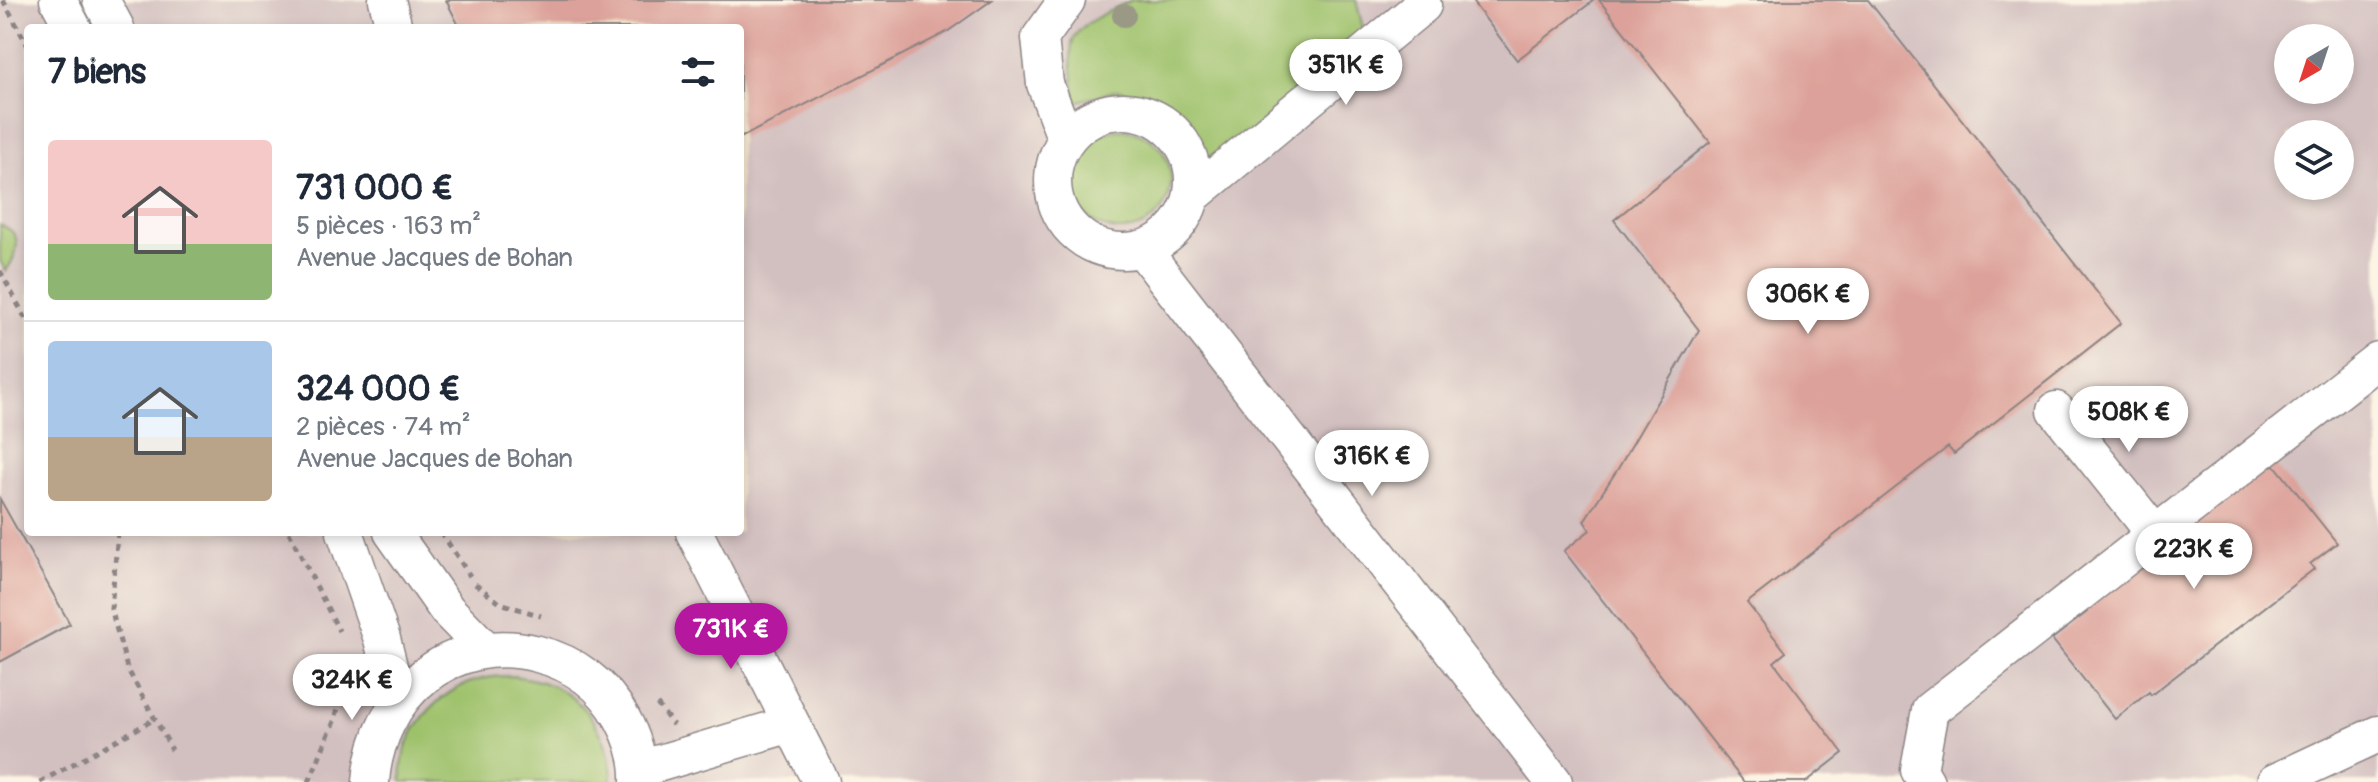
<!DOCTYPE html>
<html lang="fr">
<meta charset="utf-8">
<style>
body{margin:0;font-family:Pangolin,sans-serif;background:#f2f2f3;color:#1f2937;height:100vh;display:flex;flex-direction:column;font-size:30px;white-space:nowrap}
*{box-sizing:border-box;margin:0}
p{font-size:26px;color:#747a83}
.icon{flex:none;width:44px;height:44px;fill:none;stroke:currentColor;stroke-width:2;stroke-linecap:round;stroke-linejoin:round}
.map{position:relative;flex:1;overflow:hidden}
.sheet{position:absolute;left:24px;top:24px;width:720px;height:512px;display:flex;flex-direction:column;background:#fff;border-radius:8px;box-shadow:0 4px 12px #0003}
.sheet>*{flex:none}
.needle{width:52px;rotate:219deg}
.controls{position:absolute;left:2274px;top:24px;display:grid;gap:16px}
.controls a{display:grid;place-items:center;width:80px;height:80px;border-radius:50%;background:#fff;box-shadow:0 4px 12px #0003;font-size:40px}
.price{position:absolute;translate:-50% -68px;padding:0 18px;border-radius:28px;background:#fff;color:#222;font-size:26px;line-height:52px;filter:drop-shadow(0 2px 4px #0008)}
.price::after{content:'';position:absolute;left:50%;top:48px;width:24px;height:18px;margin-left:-12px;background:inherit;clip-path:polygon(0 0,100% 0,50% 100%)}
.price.on{background:#b5179e;color:#fff}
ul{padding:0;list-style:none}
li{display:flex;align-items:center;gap:24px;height:200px;padding:0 24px}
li+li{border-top:2px solid #e0e1e3}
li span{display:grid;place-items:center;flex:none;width:224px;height:160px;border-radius:8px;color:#555}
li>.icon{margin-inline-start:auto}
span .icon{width:96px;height:96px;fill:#fffc;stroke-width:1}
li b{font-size:34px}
h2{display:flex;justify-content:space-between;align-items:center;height:96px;padding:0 24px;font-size:34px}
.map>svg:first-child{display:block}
.industrial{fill:#d2bfc0;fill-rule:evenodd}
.green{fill:#9dc16b;stroke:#607253;stroke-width:2}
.building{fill:#dca19a}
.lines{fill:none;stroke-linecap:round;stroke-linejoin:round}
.minor-casing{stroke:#8c8484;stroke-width:39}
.path{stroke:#8c8484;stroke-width:5;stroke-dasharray:6 6;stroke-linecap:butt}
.minor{stroke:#fff;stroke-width:36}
.tree{fill:#9a9986}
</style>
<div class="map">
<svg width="2378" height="782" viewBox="0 0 2378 782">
<rect width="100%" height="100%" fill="#fcf5e5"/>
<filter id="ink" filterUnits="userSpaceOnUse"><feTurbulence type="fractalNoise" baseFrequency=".0125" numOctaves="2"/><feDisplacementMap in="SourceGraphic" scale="16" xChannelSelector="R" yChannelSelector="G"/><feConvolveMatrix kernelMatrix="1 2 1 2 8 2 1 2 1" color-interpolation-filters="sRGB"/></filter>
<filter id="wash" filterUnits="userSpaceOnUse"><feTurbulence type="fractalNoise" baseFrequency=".006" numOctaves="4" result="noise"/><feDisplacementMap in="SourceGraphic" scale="32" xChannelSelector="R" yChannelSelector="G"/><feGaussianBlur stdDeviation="1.8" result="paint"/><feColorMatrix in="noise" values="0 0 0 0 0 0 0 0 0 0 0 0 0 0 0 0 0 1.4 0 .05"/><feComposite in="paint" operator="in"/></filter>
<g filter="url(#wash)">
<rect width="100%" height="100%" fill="#f7e7ce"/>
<!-- industrial -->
<path class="industrial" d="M 0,0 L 2378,0 L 2378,782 L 0,782 ZM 28,28 L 740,28 L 740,532 L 28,532 ZM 2288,38 L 2340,38 L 2340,90 L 2288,90 ZM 2288,134 L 2340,134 L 2340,186 L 2288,186 Z"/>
<!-- green -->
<g class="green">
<path d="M 1131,0 L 1356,0 L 1366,40 L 1211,165 L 1192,125 L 1157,97 L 1118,90 L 1076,102 C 1066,28 1065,34 1131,0 Z"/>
<circle cx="1121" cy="180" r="50"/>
<path d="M 0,225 C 25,233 18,254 6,271 L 0,261 Z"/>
<path d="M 514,676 C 524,678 535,679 545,683 C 586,697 612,740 612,782 L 402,782 C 397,736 438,688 482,679 C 492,676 503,676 514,676 Z"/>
</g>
<g id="blocks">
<!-- building -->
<g class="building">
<path d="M 446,0 L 992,0 L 947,32 L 740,138 L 740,28 L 460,28 Z"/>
<path d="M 1471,0 L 1594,0 L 1517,60 Z"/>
<path d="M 1599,0 L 1868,0 L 2121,323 L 1954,454 L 1948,447 L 1747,603 L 1786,652 L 1774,662 L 1843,753 L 1806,782 L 1744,782 L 1564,551 L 1590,530 L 1584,521 L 1619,467 L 1699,330 L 1614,220 L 1710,142 Z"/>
<path d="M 2274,464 L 2337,543 L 2310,564 L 2314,569 L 2151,695 L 2149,692 L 2115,719 L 2052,639 L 2087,612 L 2081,603 Z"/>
<path d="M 0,499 L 70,624 L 0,662 Z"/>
</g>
</g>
</g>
<g filter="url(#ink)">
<use href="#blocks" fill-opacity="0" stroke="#8c8484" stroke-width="2"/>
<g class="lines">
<defs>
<g id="minor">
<path d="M 58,0 L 73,28"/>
<path d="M 101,0 L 116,28"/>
<path d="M 387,0 L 394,28"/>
<circle cx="1123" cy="181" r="70"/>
<path d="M 1066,140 L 1045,84 L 1040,38 L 1067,0"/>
<path d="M 1193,195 L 1423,5 L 1420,0"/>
<path d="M 1143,250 L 1554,782"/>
<path d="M 2056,410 L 2155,534"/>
<path d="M 345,532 L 382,639 L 398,702"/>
<path d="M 392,532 L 447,610 L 486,650"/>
<path d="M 694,532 L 821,782"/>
<path d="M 640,769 L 791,724"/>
<path d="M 371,782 C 377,695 450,631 538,654 C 574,663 604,685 622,718 C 633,738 640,760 639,782"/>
<path d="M 1926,782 L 1919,770 L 1930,710 L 2378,360"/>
<path d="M 2275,782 L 2378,734"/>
</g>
</defs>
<!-- minor casing -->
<use href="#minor" class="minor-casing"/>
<!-- path -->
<g class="path">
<path d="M 3,0 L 28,46"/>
<path d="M 0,271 L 28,323"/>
<path d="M 118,532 L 111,608 L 127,668 L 172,750"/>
<path d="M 289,532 L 339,631"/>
<path d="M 441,532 L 470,576"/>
<path d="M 475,584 L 500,603 L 541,616"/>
<path d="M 657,704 L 673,725"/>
<path d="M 40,782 L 155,719"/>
<path d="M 309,782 L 335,719 L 351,661"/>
</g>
<!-- minor -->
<use href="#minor" class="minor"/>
</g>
<!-- trees -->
<circle class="tree" cx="1124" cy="15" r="12"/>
</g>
</svg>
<div class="controls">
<a><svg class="needle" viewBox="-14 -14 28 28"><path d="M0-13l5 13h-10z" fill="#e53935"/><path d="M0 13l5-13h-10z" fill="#747a83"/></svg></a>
<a><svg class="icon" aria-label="layers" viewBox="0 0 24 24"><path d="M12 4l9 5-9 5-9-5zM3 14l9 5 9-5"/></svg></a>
</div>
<b class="price" style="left:1346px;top:107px">351K €</b>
<b class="price" style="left:1808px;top:336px">306K €</b>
<b class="price" style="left:2129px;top:454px">508K €</b>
<b class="price" style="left:1372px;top:498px">316K €</b>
<b class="price" style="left:2194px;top:591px">223K €</b>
<b class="price on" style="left:731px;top:671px">731K €</b>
<b class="price" style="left:352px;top:722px">324K €</b>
<section class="sheet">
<h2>7 biens<svg class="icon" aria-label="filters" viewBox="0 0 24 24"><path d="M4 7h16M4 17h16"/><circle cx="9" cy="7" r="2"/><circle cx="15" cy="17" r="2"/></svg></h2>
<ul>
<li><span style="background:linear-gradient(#f6c9c9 65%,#8fb573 0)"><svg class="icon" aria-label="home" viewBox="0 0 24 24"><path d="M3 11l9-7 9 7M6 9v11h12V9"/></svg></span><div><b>731 000 €</b><p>5 pièces · 163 m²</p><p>Avenue Jacques de Bohan</p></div></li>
<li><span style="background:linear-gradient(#a9c7e8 60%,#b9a48a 0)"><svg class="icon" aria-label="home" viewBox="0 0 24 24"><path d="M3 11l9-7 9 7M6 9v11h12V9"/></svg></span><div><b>324 000 €</b><p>2 pièces · 74 m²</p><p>Avenue Jacques de Bohan</p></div></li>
</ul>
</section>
</div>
